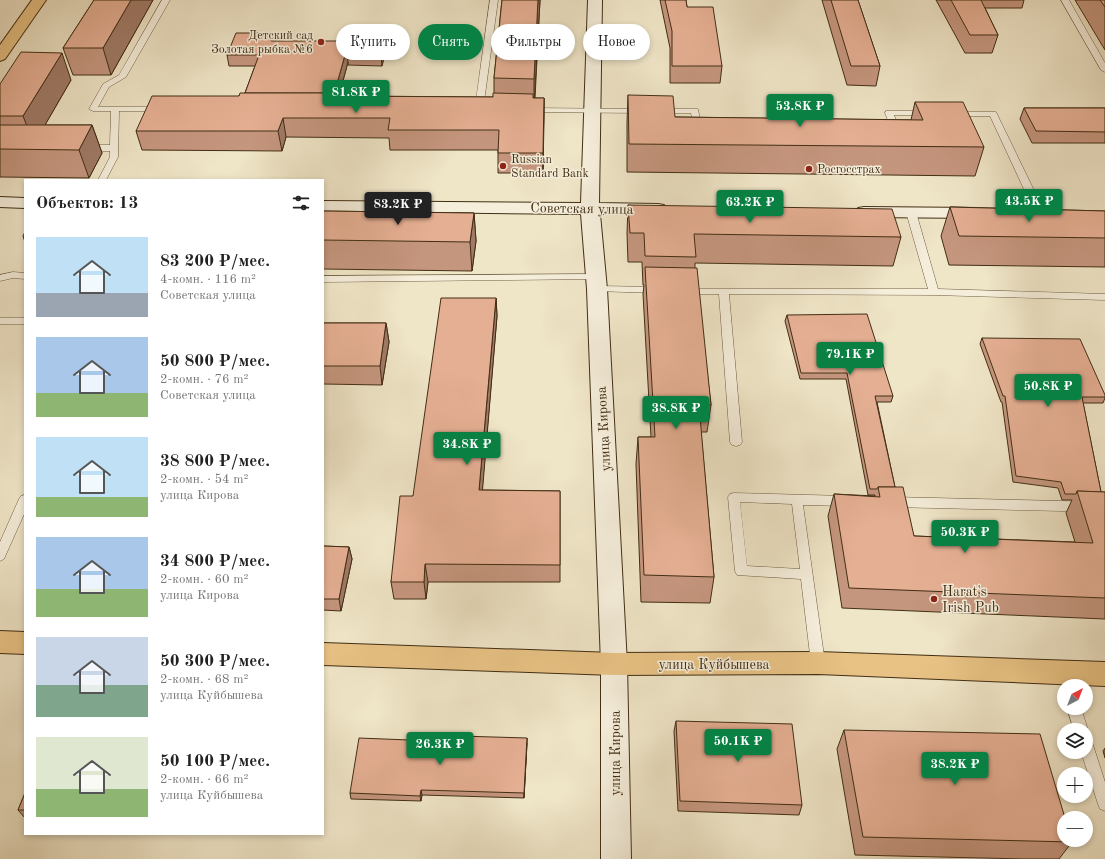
<!DOCTYPE html>
<html lang="ru">
<meta charset="utf-8">
<style>
body{margin:0;font-family:"Old Standard TT",serif;background:#f6f6f6;color:#222;height:100vh;display:flex;flex-direction:column;font-size:15px;white-space:nowrap}
*{box-sizing:border-box;margin:0}
p{font-size:13px;color:#767676}
.icon{flex:none;width:22px;height:22px;fill:none;stroke:currentColor;stroke-width:2;stroke-linecap:round;stroke-linejoin:round}
.map{position:relative;flex:1;overflow:hidden}
.panel{position:absolute;left:24px;top:179px;width:300px;height:656px;display:flex;flex-direction:column;background:#fff;border-radius:0px;box-shadow:0 2px 6px #0003}
.panel>*{flex:none}
.guide{position:absolute;left:336px;top:24px;width:380px;height:36px;display:flex;gap:8px}
.needle{width:26px;rotate:42deg}
.fabs{position:absolute;left:1057px;top:679px;display:grid;gap:8px}
.fabs a{display:grid;place-items:center;width:36px;height:36px;border-radius:50%;background:#fff;box-shadow:0 2px 6px #0003;font-size:20px}
.price{position:absolute;translate:-50% -34px;padding:0 9px;border-radius:4px;background:#0b8043;color:#fff;font-size:13px;line-height:26px;filter:drop-shadow(0 1px 2px #0008)}
.price::after{content:'';position:absolute;left:50%;top:24px;width:12px;height:9px;margin-left:-6px;background:inherit;clip-path:polygon(0 0,100% 0,50% 100%)}
.price.current{background:#222;color:#fff}
ul{padding:0;list-style:none}
li{display:flex;align-items:center;gap:12px;height:100px;padding:0 12px}
li span{display:grid;place-items:center;flex:none;width:112px;height:80px;border-radius:0px;color:#555}
li>.icon{margin-inline-start:auto}
span .icon{width:48px;height:48px;fill:#fffc;stroke-width:1}
li b{font-size:17px}
h2{display:flex;justify-content:space-between;align-items:center;height:48px;padding:0 12px;font-size:17px}
.pill{padding:0 14px;border-radius:18px;background:#fff;box-shadow:0 2px 6px #0003;font-size:14px;line-height:36px}
.pill.current{background:#0b8043;color:#fff}
.map>svg:first-child{display:block}
.lines{fill:none;stroke-linecap:round;stroke-linejoin:round}
.lane-casing{stroke:#6d5c41;stroke-width:1}
.secondary-casing{stroke:#422e14;stroke-width:2}
.primary-casing{stroke:#422e14;stroke-width:2}
.lane{fill:#f5eedb;fill-rule:evenodd}
.secondary{fill:#f5eedb;fill-rule:evenodd}
.primary{fill:#e8c284;fill-rule:evenodd}
.wall{fill:#c5967e;stroke:#422e14}
.shaded-wall{fill:#a07a67;stroke:#422e14}
.building{fill:#e5af93;stroke:#422e14}
.poi-dot{fill:#8f2418;stroke:#f5eedb;stroke-width:1.5}
.labels{text-anchor:middle;stroke-width:3;stroke-linejoin:round;paint-order:stroke}
.far-poi-label{font-size:12px;fill:#422e14;stroke:#f5eedb;text-anchor:start}
.street-label{font-size:14px;fill:#422e14;stroke:#f5eedb}
.poi-label{font-size:14px;fill:#422e14;stroke:#f5eedb;text-anchor:start}
</style>
<div class="map">
<svg width="1105" height="859" viewBox="0 0 1105 859">
<rect width="100%" height="100%" fill="#efe5c7"/>
<filter id="stains"><feTurbulence type="fractalNoise" baseFrequency=".005" numOctaves="4"/><feColorMatrix values="0 0 0 0 .2 0 0 0 0 .09 0 0 0 0 .02 0 0 0 .5 -.17"/></filter>
<radialGradient id="worn" r=".72"><stop offset=".6" stop-color="#630" stop-opacity="0"/><stop offset="1" stop-color="#630" stop-opacity=".3"/></radialGradient>
<g class="lines">
<defs>
<g id="lane">
<path d="M 162,0 L 170,0 L 126,77 L 109,87 L 98,107 L 161,107 L 165,109 L 161,111 L 119,111 L 118,157 L 106,180 L 98,180 L 110,157 L 110,151 L 85,151 L 81,148 L 85,145 L 110,145 L 111,111 L 93,111 L 89,109 L 103,84 L 119,75 Z"/>
<path d="M 490,0 L 498,0 L 483,109 L 477,111 L 473,109 L 475,107 Z"/>
<path d="M 1061,0 L 1069,0 L 1105,63 L 1105,72 L 1101,70 Z"/>
<path d="M 527,108 L 643,109 L 647,111 L 643,113 L 530,112 L 526,110 Z"/>
<path d="M 657,109 L 698,109 L 702,131 L 698,133 L 694,131 L 691,113 L 660,113 L 656,111 Z"/>
<path d="M 886,111 L 927,111 L 931,113 L 927,115 L 894,115 L 901,133 L 897,135 L 893,133 L 885,113 Z"/>
<path d="M 951,112 L 996,112 L 1045,213 L 1043,215 L 1040,216 L 1035,213 L 990,116 L 954,116 L 950,114 Z"/>
<path d="M 911,209 L 916,212 L 938,289 L 1105,294 L 1105,300 L 934,295 L 729,294 L 742,442 L 740,445 L 736,446 L 732,445 L 730,442 L 719,294 L 685,294 L 682,293 L 680,291 L 682,289 L 928,289 L 906,212 Z"/>
<path d="M 13,272 L 25,273 L 25,279 L 13,278 L 0,281 L 0,275 Z"/>
<path d="M 596,274 L 601,277 L 599,279 L 323,282 L 323,276 Z"/>
<path d="M 597,286 L 658,287 L 663,290 L 658,293 L 594,291 L 592,289 Z"/>
<rect x="0" y="318" width="25" height="6"/>
<path d="M 734,493 L 846,496 L 850,498 L 852,501 L 850,504 L 846,506 L 803,505 L 825,663 L 823,667 L 818,669 L 813,667 L 811,663 L 801,579 L 737,575 L 735,571 L 728,497 L 730,494 ZM 740,502 L 792,504 L 800,569 L 747,566 Z"/>
<path d="M 25,495 L 25,512 L 4,559 L 0,561 L 0,542 L 19,499 L 21,496 Z"/>
<path d="M 891,497 L 1105,502 L 1105,512 L 891,507 L 887,505 L 885,502 L 887,499 Z"/>
<path d="M 1067,708 L 1081,708 L 1088,730 L 1086,734 L 1086,730 L 1074,730 Z"/>
<path d="M 1086,739 L 1091,740 L 1093,745 L 1105,782 L 1105,811 L 1100,809 L 1098,804 L 1081,752 L 1086,752 Z"/>
</g>
<g id="secondary">
<path d="M 588,0 L 602,0 L 599,203 L 658,204 L 664,205 L 667,209 L 664,213 L 658,214 L 600,214 L 607,289 L 627,664 L 631,859 L 601,859 L 601,664 L 587,289 L 581,214 L 323,211 L 323,201 L 581,203 Z"/>
<path d="M 0,197 L 25,198 L 25,208 L 0,207 Z"/>
<path d="M 864,207 L 978,208 L 984,209 L 987,213 L 984,217 L 978,218 L 864,217 L 858,216 L 855,212 L 858,208 Z"/>
</g>
<g id="primary">
<path d="M 32,0 L 46,0 L 5,59 L 0,61 L 0,45 Z"/>
<path d="M 0,631 L 25,632 L 25,654 L 0,653 Z"/>
<path d="M 323,643 L 614,653 L 818,652 L 1105,662 L 1105,686 L 818,674 L 614,675 L 323,665 Z"/>
</g>
</defs>
<!-- lane casing -->
<use href="#lane" class="lane-casing"/>
<!-- secondary casing -->
<use href="#secondary" class="secondary-casing"/>
<!-- primary casing -->
<use href="#primary" class="primary-casing"/>
<!-- lane -->
<use href="#lane" class="lane"/>
<!-- secondary -->
<use href="#secondary" class="secondary"/>
<!-- primary -->
<use href="#primary" class="primary"/>
</g>
<!-- wall -->
<g class="wall">
<path d="M 94,0 L 153,0 L 111,75 L 73,75 L 63,48 Z"/>
<path d="M 502,0 L 540,0 L 535,98 L 544,98 L 543,173 L 498,173 L 498,150 L 390,150 L 389,138 L 286,137 L 282,151 L 142,150 L 136,131 L 239,96 L 245,93 L 255,66 L 229,66 L 227,55 L 274,33 L 275,41 L 349,44 L 387,44 L 382,66 L 348,65 L 348,62 L 339,96 L 493,97 L 494,93 L 494,78 Z"/>
<path d="M 660,0 L 686,0 L 687,7 L 722,66 L 720,83 L 670,83 L 670,48 Z"/>
<path d="M 822,0 L 858,0 L 880,66 L 876,86 L 847,85 Z"/>
<path d="M 936,0 L 1024,0 L 1022,8 L 985,8 L 998,35 L 992,53 L 965,53 Z"/>
<path d="M 1075,0 L 1105,0 L 1105,50 Z"/>
<path d="M 71,80 L 45,125 L 92,125 L 102,153 L 89,178 L 0,177 L 0,84 Z"/>
<path d="M 628,95 L 675,117 L 911,120 L 915,102 L 984,147 L 975,176 L 627,172 L 627,123 Z"/>
<path d="M 1024,108 L 1105,108 L 1105,143 L 1032,143 L 1020,119 Z"/>
<path d="M 628,205 L 901,237 L 893,266 L 695,263 L 695,268 L 711,405 L 707,432 L 701,432 L 714,577 L 710,603 L 641,602 L 636,464 L 638,437 L 651,437 L 643,294 L 644,285 L 643,285 L 642,262 L 628,262 L 627,233 Z"/>
<path d="M 950,207 L 1105,211 L 1105,267 L 949,265 L 941,236 Z"/>
<path d="M 323,211 L 474,213 L 476,241 L 472,271 L 323,269 Z"/>
<path d="M 25,232 L 25,242 L 23,236 Z"/>
<path d="M 496,298 L 497,316 L 482,490 L 560,491 L 560,582 L 428,582 L 426,599 L 394,599 L 391,582 L 413,496 Z"/>
<path d="M 787,315 L 893,396 L 891,402 L 877,402 L 895,487 L 914,536 L 1075,542 L 1066,513 L 1072,500 L 1062,500 L 1058,488 L 1013,482 L 1002,402 L 1001,402 L 980,344 L 982,338 L 1105,395 L 1105,398 L 1103,403 L 1083,403 L 1101,492 L 1105,492 L 1105,619 L 842,608 L 828,516 L 834,494 L 875,496 L 875,495 L 868,495 L 846,379 L 800,379 L 785,321 Z"/>
<path d="M 323,323 L 386,323 L 389,342 L 382,385 L 323,384 Z"/>
<path d="M 323,546 L 349,547 L 352,559 L 341,611 L 323,610 Z"/>
<path d="M 676,721 L 802,805 L 799,815 L 678,811 L 674,731 Z"/>
<path d="M 844,730 L 1072,842 L 1059,859 L 1024,859 L 855,855 L 837,749 Z"/>
<path d="M 527,743 L 524,798 L 422,795 L 421,801 L 351,799 L 350,793 Z"/>
<path d="M 1105,748 L 1105,758 L 1103,751 Z"/>
<path d="M 25,793 L 25,818 L 18,810 Z"/>
</g>
<!-- shaded-wall -->
<g class="shaded-wall">
<path d="M 131,0 L 153,0 L 111,75 L 103,48 Z"/>
<path d="M 538,0 L 540,0 L 534,106 L 534,79 Z"/>
<path d="M 274,33 L 276,44 L 271,41 Z"/>
<path d="M 386,33 L 387,44 L 382,66 L 381,55 Z"/>
<path d="M 349,41 L 350,52 L 347,54 L 348,62 L 336,106 L 334,94 Z"/>
<path d="M 62,53 L 71,80 L 34,144 L 23,116 Z"/>
<path d="M 544,98 L 544,118 L 543,173 L 543,153 Z"/>
<path d="M 283,118 L 286,137 L 282,151 L 278,131 Z"/>
<path d="M 92,125 L 102,153 L 89,178 L 79,150 Z"/>
<path d="M 474,213 L 476,241 L 472,271 L 470,242 Z"/>
<path d="M 496,298 L 497,316 L 481,508 L 479,490 Z"/>
<path d="M 386,323 L 389,342 L 382,385 L 380,366 Z"/>
<path d="M 349,547 L 352,559 L 341,611 L 339,599 Z"/>
<path d="M 425,564 L 428,582 L 426,599 L 424,582 Z"/>
<path d="M 527,738 L 527,743 L 524,798 L 524,793 Z"/>
<path d="M 421,790 L 422,795 L 421,801 L 420,796 Z"/>
</g>
<!-- building -->
<g class="building">
<path d="M 94,0 L 131,0 L 103,48 L 63,48 Z"/>
<path d="M 502,0 L 538,0 L 534,79 L 494,78 Z"/>
<path d="M 665,0 L 686,0 L 687,7 L 713,7 L 722,66 L 672,66 L 672,31 Z"/>
<path d="M 831,0 L 858,0 L 880,66 L 851,66 Z"/>
<path d="M 951,0 L 981,0 L 998,35 L 970,35 Z"/>
<path d="M 1100,0 L 1105,0 L 1105,7 Z"/>
<path d="M 236,33 L 274,33 L 271,41 L 349,41 L 334,94 L 331,94 L 331,93 L 245,93 L 259,55 L 227,55 Z"/>
<path d="M 352,33 L 386,33 L 381,55 L 347,54 Z"/>
<path d="M 21,52 L 62,53 L 23,116 L 0,116 L 0,84 Z"/>
<path d="M 240,93 L 331,93 L 330,96 L 493,97 L 493,93 L 533,94 L 533,98 L 544,98 L 543,153 L 498,153 L 499,130 L 388,130 L 390,118 L 283,118 L 278,131 L 136,131 L 152,96 L 239,96 Z"/>
<path d="M 628,95 L 673,96 L 675,117 L 923,120 L 915,102 L 963,102 L 984,147 L 629,144 Z"/>
<path d="M 1024,108 L 1105,108 L 1105,132 L 1036,131 Z"/>
<path d="M 0,125 L 92,125 L 79,150 L 0,149 Z"/>
<path d="M 628,205 L 892,209 L 901,237 L 694,234 L 696,257 L 645,256 L 644,233 L 630,233 Z"/>
<path d="M 950,207 L 1105,211 L 1105,238 L 959,236 Z"/>
<path d="M 323,211 L 474,213 L 470,242 L 323,240 Z"/>
<path d="M 645,267 L 697,268 L 711,405 L 699,405 L 714,577 L 644,575 L 638,437 L 655,437 Z"/>
<path d="M 441,298 L 496,298 L 479,490 L 560,491 L 560,565 L 425,564 L 424,582 L 391,582 L 400,496 L 413,496 Z"/>
<path d="M 867,314 L 893,396 L 875,396 L 895,487 L 878,487 L 877,489 L 870,489 L 847,373 L 801,373 L 787,315 Z"/>
<path d="M 323,323 L 386,323 L 380,366 L 323,366 Z"/>
<path d="M 982,338 L 1080,339 L 1105,395 L 1105,397 L 1082,397 L 1101,492 L 1077,491 L 1076,494 L 1065,494 L 1061,482 L 1016,476 L 1005,396 L 1003,396 Z"/>
<path d="M 878,487 L 903,487 L 914,536 L 1093,543 L 1077,491 L 1105,492 L 1105,598 L 849,588 L 834,494 L 880,497 Z"/>
<path d="M 323,546 L 349,547 L 339,599 L 323,599 Z"/>
<path d="M 676,721 L 792,724 L 802,805 L 680,801 Z"/>
<path d="M 844,730 L 1040,734 L 1065,818 L 1064,818 L 1064,840 L 1072,840 L 1072,842 L 863,837 Z"/>
<path d="M 459,736 L 527,738 L 524,793 L 421,790 L 420,796 L 350,793 L 359,738 L 459,742 Z"/>
<path d="M 25,793 L 25,810 L 18,810 Z"/>
</g>
<!-- markers -->
<g class="poi-dot">
<circle cx="321" cy="42" r="4"/>
<circle cx="503" cy="166" r="4"/>
<circle cx="809" cy="169" r="4"/>
<circle cx="934" cy="599" r="4"/>
</g>
<g class="labels">
<!-- far-poi labels -->
<g class="far-poi-label">
<text x="313" y="39" text-anchor="end">Детский сад<tspan x="313" dy="14">Золотая рыбка №6</tspan></text>
<text x="511" y="163">Russian<tspan x="511" dy="14">Standard Bank</tspan></text>
<text x="817" y="173">Росгосстрах</text>
</g>
<!-- street labels -->
<g class="street-label">
<text transform="translate(582 208) rotate(1)" y="5">Советская улица</text>
<text transform="translate(603 429) rotate(-93)" y="5">улица Кирова</text>
<text x="714" y="669">улица Куйбышева</text>
<text transform="translate(615 753) rotate(-90)" y="5">улица Кирова</text>
</g>
<!-- poi labels -->
<g class="poi-label">
<text x="942" y="596">Harat's<tspan x="942" dy="16">Irish Pub</tspan></text>
</g>
</g>
<rect width="100%" height="100%" filter="url(#stains)"/>
<rect width="100%" height="100%" fill="url(#worn)"/>
</svg>
<div class="fabs">
<a><svg class="needle" viewBox="-14 -14 28 28"><path d="M0-13l5 13h-10z" fill="#e53935"/><path d="M0 13l5-13h-10z" fill="#767676"/></svg></a>
<a><svg class="icon" aria-label="layers" viewBox="0 0 24 24"><path d="M12 4l9 5-9 5-9-5zM3 14l9 5 9-5"/></svg></a>
<a>+</a>
<a>−</a>
</div>
<b class="price" style="left:356px;top:114px">81.8K ₽</b>
<b class="price" style="left:800px;top:128px">53.8K ₽</b>
<b class="price" style="left:1029px;top:223px">43.5K ₽</b>
<b class="price" style="left:750px;top:224px">63.2K ₽</b>
<b class="price current" style="left:398px;top:226px">83.2K ₽</b>
<b class="price" style="left:850px;top:376px">79.1K ₽</b>
<b class="price" style="left:1048px;top:408px">50.8K ₽</b>
<b class="price" style="left:676px;top:430px">38.8K ₽</b>
<b class="price" style="left:467px;top:466px">34.8K ₽</b>
<b class="price" style="left:965px;top:554px">50.3K ₽</b>
<b class="price" style="left:738px;top:763px">50.1K ₽</b>
<b class="price" style="left:440px;top:766px">26.3K ₽</b>
<b class="price" style="left:955px;top:786px">38.2K ₽</b>
<div class="guide">
<a class="pill">Купить</a>
<a class="pill current">Снять</a>
<a class="pill">Фильтры</a>
<a class="pill">Новое</a>
</div>
<section class="panel">
<h2>Объектов: 13<svg class="icon" aria-label="filters" viewBox="0 0 24 24"><path d="M4 7h16M4 17h16"/><circle cx="9" cy="7" r="2"/><circle cx="15" cy="17" r="2"/></svg></h2>
<ul>
<li><span style="background:linear-gradient(#bfe0f5 70%,#9aa5b1 0)"><svg class="icon" aria-label="home" viewBox="0 0 24 24"><path d="M3 11l9-7 9 7M6 9v11h12V9"/></svg></span><div><b>83 200 ₽/мес.</b><p>4-комн. · 116 m²</p><p>Советская улица</p></div></li>
<li><span style="background:linear-gradient(#a9c7e8 70%,#8fb573 0)"><svg class="icon" aria-label="home" viewBox="0 0 24 24"><path d="M3 11l9-7 9 7M6 9v11h12V9"/></svg></span><div><b>50 800 ₽/мес.</b><p>2-комн. · 76 m²</p><p>Советская улица</p></div></li>
<li><span style="background:linear-gradient(#bfe0f5 75%,#8fb573 0)"><svg class="icon" aria-label="home" viewBox="0 0 24 24"><path d="M3 11l9-7 9 7M6 9v11h12V9"/></svg></span><div><b>38 800 ₽/мес.</b><p>2-комн. · 54 m²</p><p>улица Кирова</p></div></li>
<li><span style="background:linear-gradient(#a9c7e8 65%,#8fb573 0)"><svg class="icon" aria-label="home" viewBox="0 0 24 24"><path d="M3 11l9-7 9 7M6 9v11h12V9"/></svg></span><div><b>34 800 ₽/мес.</b><p>2-комн. · 60 m²</p><p>улица Кирова</p></div></li>
<li><span style="background:linear-gradient(#c9d6e8 60%,#7fa58c 0)"><svg class="icon" aria-label="home" viewBox="0 0 24 24"><path d="M3 11l9-7 9 7M6 9v11h12V9"/></svg></span><div><b>50 300 ₽/мес.</b><p>2-комн. · 68 m²</p><p>улица Куйбышева</p></div></li>
<li><span style="background:linear-gradient(#dfe7d0 65%,#8fb573 0)"><svg class="icon" aria-label="home" viewBox="0 0 24 24"><path d="M3 11l9-7 9 7M6 9v11h12V9"/></svg></span><div><b>50 100 ₽/мес.</b><p>2-комн. · 66 m²</p><p>улица Куйбышева</p></div></li>
</ul>
</section>
</div>
